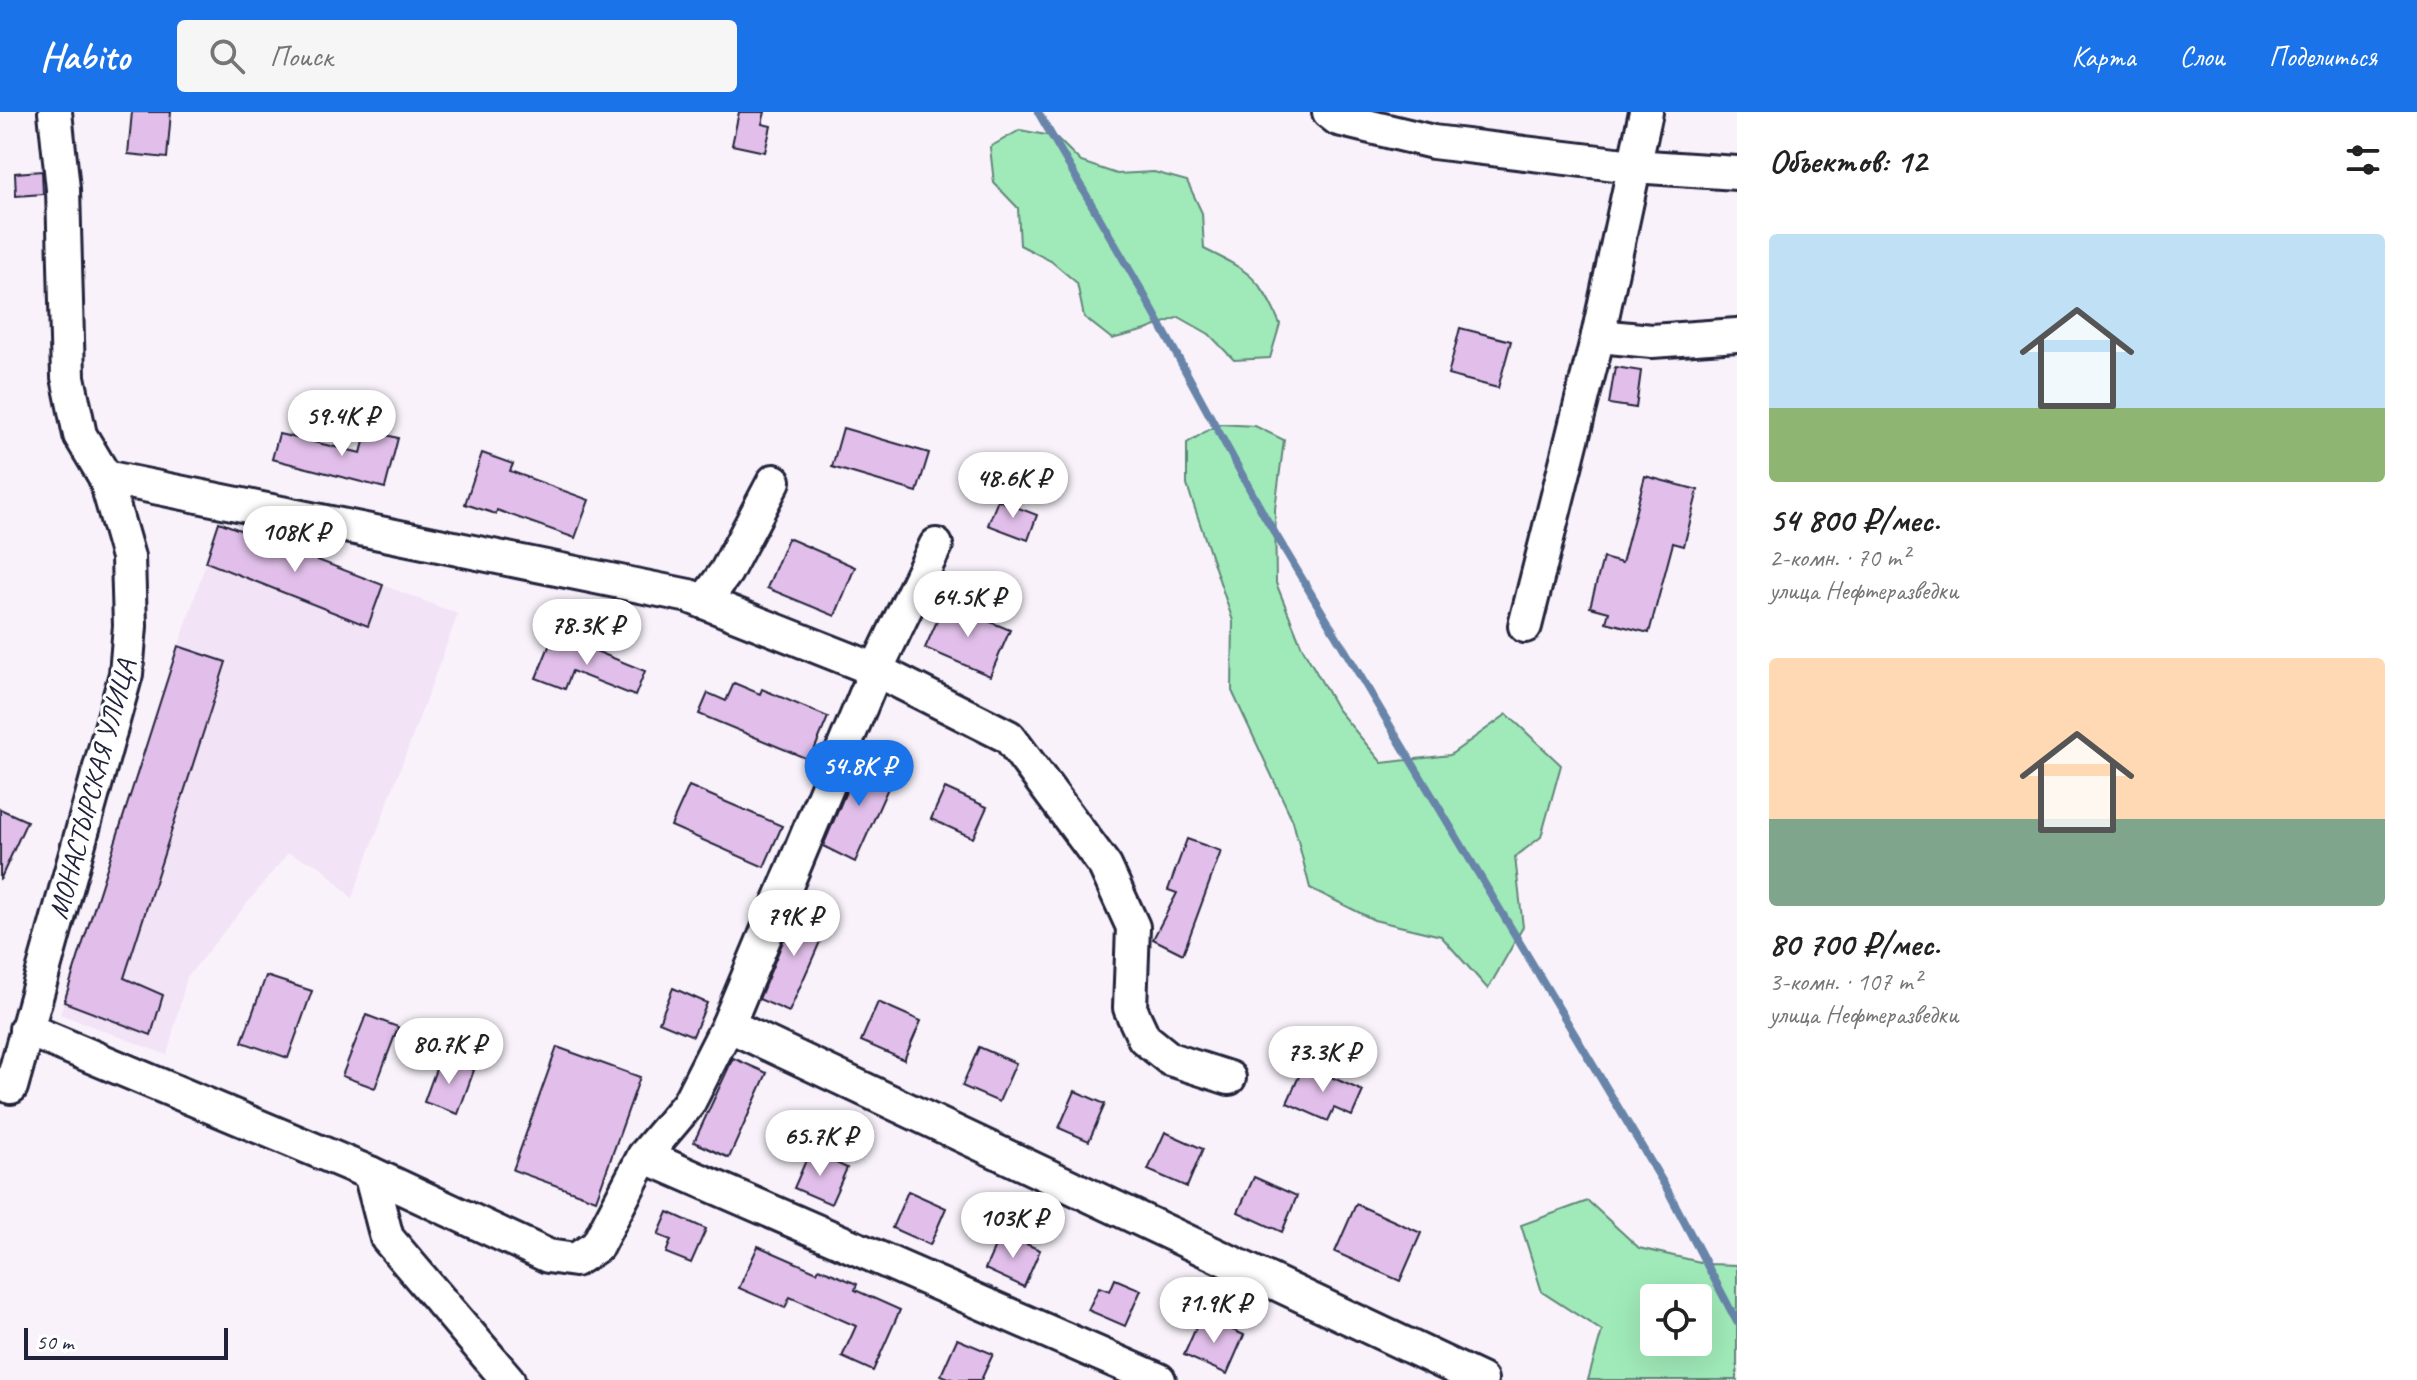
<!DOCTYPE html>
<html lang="ru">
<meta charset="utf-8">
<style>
body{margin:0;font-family:Caveat,sans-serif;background:#f6f6f6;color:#222;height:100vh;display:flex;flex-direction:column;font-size:30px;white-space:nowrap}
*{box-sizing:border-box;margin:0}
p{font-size:26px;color:#767676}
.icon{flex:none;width:44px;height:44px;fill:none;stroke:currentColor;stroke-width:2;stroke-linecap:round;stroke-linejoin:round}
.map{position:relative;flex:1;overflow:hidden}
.side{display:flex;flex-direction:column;background:#fff;width:680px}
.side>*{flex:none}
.controls{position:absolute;left:1640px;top:1172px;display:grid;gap:16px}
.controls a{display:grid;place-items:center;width:72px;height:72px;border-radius:8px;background:#fff;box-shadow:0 8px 32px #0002;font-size:40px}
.scale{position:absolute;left:24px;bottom:20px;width:204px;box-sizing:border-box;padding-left:8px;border:4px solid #22223b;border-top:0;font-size:22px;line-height:28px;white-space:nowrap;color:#22223b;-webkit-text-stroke:6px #fff;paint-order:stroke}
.price{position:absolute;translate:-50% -68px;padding:0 18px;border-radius:28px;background:#fff;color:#222;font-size:26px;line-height:52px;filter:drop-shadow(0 2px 4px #0008)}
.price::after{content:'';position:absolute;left:50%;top:48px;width:24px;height:18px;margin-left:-12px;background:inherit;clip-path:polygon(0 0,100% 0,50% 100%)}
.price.current{background:#1a73e8;color:#fff}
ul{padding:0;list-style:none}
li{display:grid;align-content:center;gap:16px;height:424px;padding:0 32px}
li span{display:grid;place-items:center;height:248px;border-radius:8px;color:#555}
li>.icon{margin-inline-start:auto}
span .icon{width:144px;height:144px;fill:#fffc;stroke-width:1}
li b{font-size:34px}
h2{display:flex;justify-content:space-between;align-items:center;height:96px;padding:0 32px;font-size:34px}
header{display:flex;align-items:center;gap:48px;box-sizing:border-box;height:112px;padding:0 40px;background:#1a73e8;color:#fff}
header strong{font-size:38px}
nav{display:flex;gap:44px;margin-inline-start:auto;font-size:28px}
.search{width:560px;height:72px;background:#f6f6f6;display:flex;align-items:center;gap:20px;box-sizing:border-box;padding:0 28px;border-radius:8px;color:#767676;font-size:30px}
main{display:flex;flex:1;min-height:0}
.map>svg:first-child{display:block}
.built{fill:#f2e3f6}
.green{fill:#a0eab9;stroke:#61867a;stroke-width:2;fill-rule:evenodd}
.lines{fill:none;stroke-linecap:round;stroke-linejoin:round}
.stream{stroke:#6885a9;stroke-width:8}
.building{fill:#e1bfea;stroke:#22223b;stroke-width:2}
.street-casing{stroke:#22223b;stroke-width:38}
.street{stroke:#fff;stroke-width:32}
.labels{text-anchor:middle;stroke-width:6;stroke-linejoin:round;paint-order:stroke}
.street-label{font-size:28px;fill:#22223b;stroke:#fff}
</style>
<header>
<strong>Habito</strong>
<div class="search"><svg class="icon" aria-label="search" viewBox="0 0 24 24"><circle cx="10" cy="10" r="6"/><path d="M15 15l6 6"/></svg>Поиск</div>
<nav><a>Карта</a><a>Слои</a><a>Поделиться</a></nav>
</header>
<main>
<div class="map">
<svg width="1737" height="1268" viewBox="0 0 1737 1268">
<rect width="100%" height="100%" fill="#f9f2fb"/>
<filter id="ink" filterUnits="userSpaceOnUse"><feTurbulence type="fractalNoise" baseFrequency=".0125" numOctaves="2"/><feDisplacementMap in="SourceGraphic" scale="16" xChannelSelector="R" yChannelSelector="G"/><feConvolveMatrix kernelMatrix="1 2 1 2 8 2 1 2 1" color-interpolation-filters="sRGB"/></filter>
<g filter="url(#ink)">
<!-- built -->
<path class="built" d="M 219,410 L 458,502 L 352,786 L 320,754 L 288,741 L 187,865 L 167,943 L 60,902 Z"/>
<!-- green -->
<g class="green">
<path d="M 1020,18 L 1056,25 L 1081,50 L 1117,62 L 1154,60 L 1187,69 L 1202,101 L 1204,137 C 1249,159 1260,165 1280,212 L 1270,246 L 1234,248 L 1209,222 L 1179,205 L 1146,218 L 1112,227 L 1084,205 L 1077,171 L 1051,149 L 1020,133 L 1018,96 L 994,71 L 990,35 Z"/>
<path d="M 1218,312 L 1255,314 L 1284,328 L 1275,397 L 1276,471 L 1302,535 L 1337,597 L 1382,651 L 1450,643 L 1507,602 L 1561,653 L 1541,725 L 1515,745 L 1523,815 L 1488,877 L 1441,824 L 1374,808 L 1310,776 L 1293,709 L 1232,579 L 1233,509 L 1187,373 L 1187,331 Z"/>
<path d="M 1588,1089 L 1639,1136 L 1709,1152 L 1737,1153 L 1737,1268 L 1588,1268 L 1602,1219 L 1542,1180 L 1521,1113 ZM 1654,1186 L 1698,1186 L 1698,1230 L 1654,1230 Z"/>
</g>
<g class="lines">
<!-- stream -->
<path class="stream" d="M 1038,0 L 1143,181 L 1264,403 L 1667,1077 L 1737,1210"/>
</g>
<!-- building -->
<g class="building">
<path d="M 132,0 L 171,0 L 167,46 L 128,42 Z"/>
<path d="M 739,0 L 765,0 L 762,12 L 771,14 L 765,40 L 732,33 Z"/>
<path d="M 42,59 L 43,82 L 16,84 L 15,61 Z"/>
<path d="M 1460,216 L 1511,229 L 1498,276 L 1448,263 Z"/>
<path d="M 1615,255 L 1641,259 L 1636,296 L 1609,292 Z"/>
<path d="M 843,316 L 929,341 L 917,380 L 832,355 Z"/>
<path d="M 367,318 L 398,326 L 385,376 L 272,347 L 279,322 L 361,341 Z"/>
<path d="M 482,341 L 513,352 L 510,359 L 589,388 L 575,426 L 497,398 L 496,402 L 465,392 Z"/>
<path d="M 1645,364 L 1698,378 L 1684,434 L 1673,431 L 1649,521 L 1606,510 L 1609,500 L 1590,495 L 1603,446 L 1622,451 Z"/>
<path d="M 998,388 L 1037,403 L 1028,428 L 988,413 Z"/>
<path d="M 219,410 L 383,473 L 368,514 L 206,450 Z"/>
<path d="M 788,426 L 855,455 L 835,504 L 767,476 Z"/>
<path d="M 945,491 L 1010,518 L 990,564 L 925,536 Z"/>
<path d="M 554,522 L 645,559 L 635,584 L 572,559 L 565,577 L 536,566 Z"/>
<path d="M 178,534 L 226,550 L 124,866 L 163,883 L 151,923 L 64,890 Z"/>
<path d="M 734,571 L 760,582 L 762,577 L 828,605 L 810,648 L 699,602 L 708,581 L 726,589 Z"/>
<path d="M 861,644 L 896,658 L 855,750 L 823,734 Z"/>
<path d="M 689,674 L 782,714 L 764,755 L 671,714 Z"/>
<path d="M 945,676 L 987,695 L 973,726 L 931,707 Z"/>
<path d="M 0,697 L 27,709 L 0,768 Z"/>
<path d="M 1187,727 L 1221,739 L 1183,842 L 1153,827 L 1177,781 L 1168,778 Z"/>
<path d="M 798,793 L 830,807 L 789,900 L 759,887 Z"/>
<path d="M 266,864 L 312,879 L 288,946 L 242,930 Z"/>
<path d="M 673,876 L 707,891 L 693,924 L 659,910 Z"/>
<path d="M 878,890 L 921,909 L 904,948 L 861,929 Z"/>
<path d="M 366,903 L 398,915 L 375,976 L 342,964 Z"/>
<path d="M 557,935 L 640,965 L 596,1088 L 513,1058 Z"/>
<path d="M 979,935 L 1016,951 L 999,990 L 962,974 Z"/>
<path d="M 440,946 L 474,958 L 458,1002 L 424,990 Z"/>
<path d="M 733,946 L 767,961 L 729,1046 L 694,1030 Z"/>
<path d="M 1304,953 L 1363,979 L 1352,1004 L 1334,996 L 1328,1009 L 1287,991 Z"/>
<path d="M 1075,979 L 1105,992 L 1089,1029 L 1059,1016 Z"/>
<path d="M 1165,1020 L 1203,1037 L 1187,1075 L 1148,1058 Z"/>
<path d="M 810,1039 L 847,1056 L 831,1092 L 794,1076 Z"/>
<path d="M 1254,1065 L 1297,1084 L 1282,1120 L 1238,1100 Z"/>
<path d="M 908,1079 L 946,1096 L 930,1133 L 892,1116 Z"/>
<path d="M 1356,1092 L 1421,1121 L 1400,1169 L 1335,1140 Z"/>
<path d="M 668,1100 L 706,1117 L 691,1151 L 666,1141 L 671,1128 L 658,1123 Z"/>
<path d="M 1001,1121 L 1040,1138 L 1024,1175 L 985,1157 Z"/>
<path d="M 758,1134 L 817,1160 L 819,1156 L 857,1172 L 855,1178 L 900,1198 L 873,1259 L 842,1245 L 856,1214 L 790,1185 L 785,1196 L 739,1176 Z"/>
<path d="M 1115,1167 L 1141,1178 L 1125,1214 L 1088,1198 L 1099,1175 L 1110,1179 Z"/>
<path d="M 1201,1204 L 1244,1223 L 1227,1262 L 1184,1243 Z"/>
<path d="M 957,1227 L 993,1242 L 981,1268 L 954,1268 L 941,1263 Z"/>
</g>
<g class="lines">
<defs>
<g id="street">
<path d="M 1329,0 L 1338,7 L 1433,30 L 1633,54 L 1737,61"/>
<path d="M 1598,224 L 1652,229 L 1737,223"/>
<path d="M 105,365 L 689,484 L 876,558 L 1009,625 L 1105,754 L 1133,815 L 1130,896 L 1144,926 L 1170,947 L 1229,966"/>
<path d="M 704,490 L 726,460 L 774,369"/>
<path d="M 1525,514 L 1598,224 L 1646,0"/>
<path d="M 728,913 L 1481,1268"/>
<path d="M 26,917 L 370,1061"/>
<path d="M 11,975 L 126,562 L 130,514 L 128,445 L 105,365 L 80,323 L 68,265 L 63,77 L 55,0"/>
<path d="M 644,1044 L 1159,1268"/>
<path d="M 508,1268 L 387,1126 L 370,1061 L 548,1144 L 575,1148 L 597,1134 L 644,1044 L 688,992 L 728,913 L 876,558 L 936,433"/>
</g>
</defs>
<!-- street casing -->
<use href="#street" class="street-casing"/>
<!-- street -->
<use href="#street" class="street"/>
</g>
</g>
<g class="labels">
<!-- street labels -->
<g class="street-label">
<text transform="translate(91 677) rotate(-75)" y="10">МОНАСТЫРСКАЯ УЛИЦА</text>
</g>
</g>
</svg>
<div class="controls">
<a><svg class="icon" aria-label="locate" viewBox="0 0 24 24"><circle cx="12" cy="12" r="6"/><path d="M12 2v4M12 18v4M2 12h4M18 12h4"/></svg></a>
</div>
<div class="scale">50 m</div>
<b class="price" style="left:342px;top:346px">59.4K ₽</b>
<b class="price" style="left:1013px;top:408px">48.6K ₽</b>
<b class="price" style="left:295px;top:462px">108K ₽</b>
<b class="price" style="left:968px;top:527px">64.5K ₽</b>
<b class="price" style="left:587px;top:555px">78.3K ₽</b>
<b class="price current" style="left:859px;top:696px">54.8K ₽</b>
<b class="price" style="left:794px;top:846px">79K ₽</b>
<b class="price" style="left:449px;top:974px">80.7K ₽</b>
<b class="price" style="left:1323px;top:982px">73.3K ₽</b>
<b class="price" style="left:820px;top:1066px">65.7K ₽</b>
<b class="price" style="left:1013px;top:1148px">103K ₽</b>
<b class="price" style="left:1214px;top:1233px">71.9K ₽</b>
</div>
<section class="side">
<h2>Объектов: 12<svg class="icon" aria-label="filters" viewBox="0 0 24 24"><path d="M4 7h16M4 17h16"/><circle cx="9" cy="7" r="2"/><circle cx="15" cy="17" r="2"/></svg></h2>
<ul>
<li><span style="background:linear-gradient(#bfe0f5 70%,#8fb573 0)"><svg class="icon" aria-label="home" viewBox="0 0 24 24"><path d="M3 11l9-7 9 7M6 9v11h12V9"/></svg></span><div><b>54 800 ₽/мес.</b><p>2-комн. · 70 m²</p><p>улица Нефтеразведки</p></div></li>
<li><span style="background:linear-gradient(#ffd9b3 65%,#7fa58c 0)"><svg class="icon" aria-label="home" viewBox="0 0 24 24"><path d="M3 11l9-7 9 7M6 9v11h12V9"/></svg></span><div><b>80 700 ₽/мес.</b><p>3-комн. · 107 m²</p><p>улица Нефтеразведки</p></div></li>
</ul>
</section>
</main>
